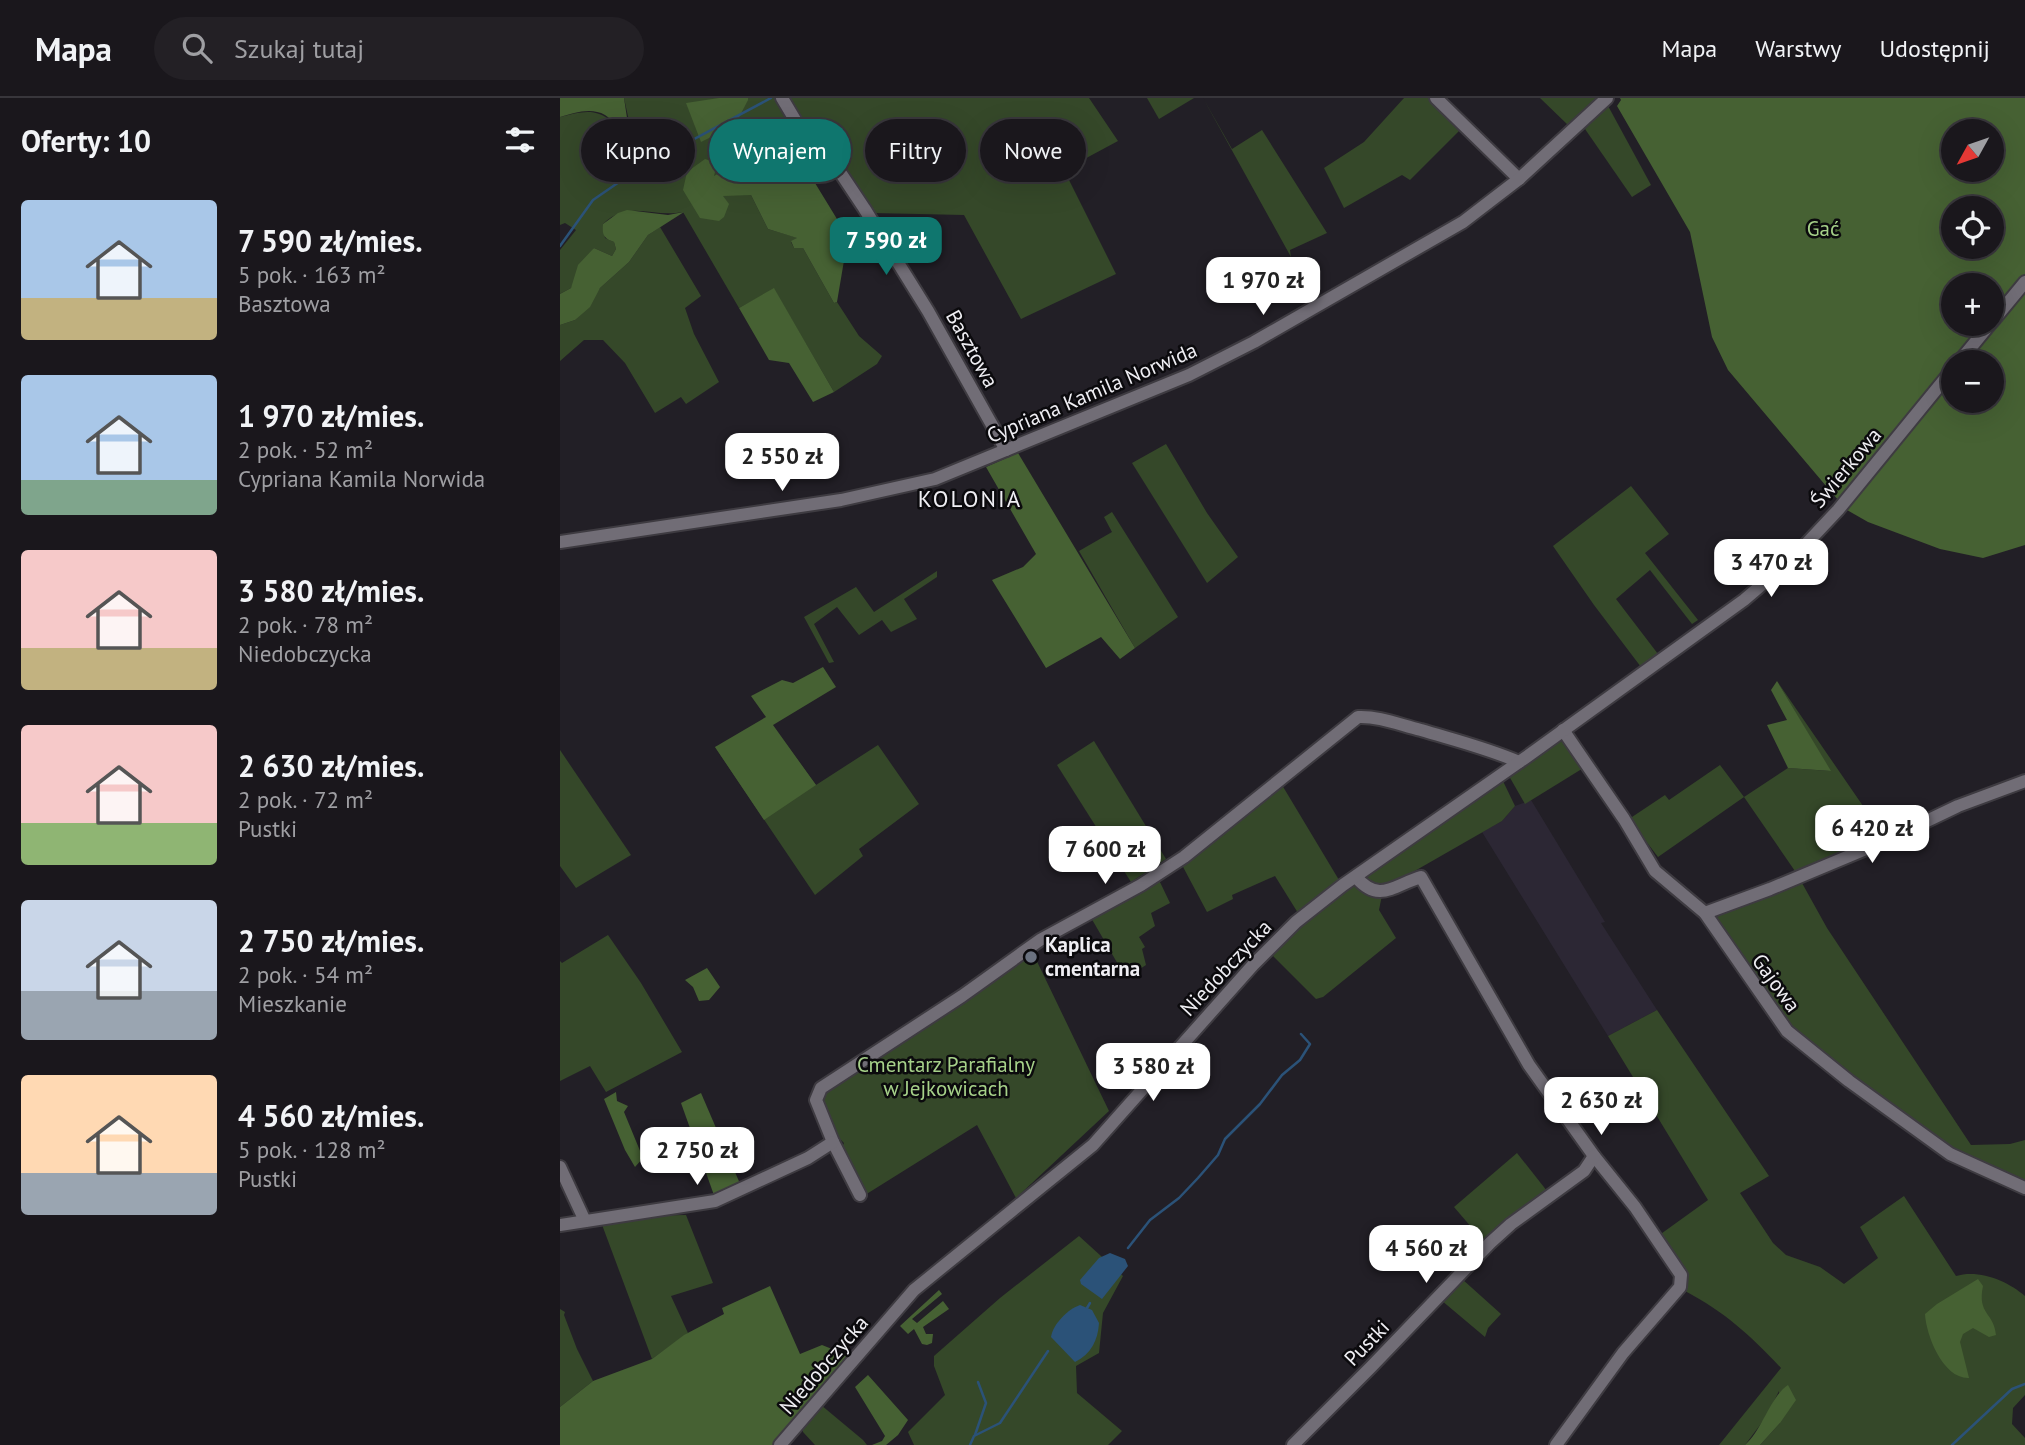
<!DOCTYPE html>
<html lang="pl">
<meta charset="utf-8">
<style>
body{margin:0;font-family:"PT Sans",sans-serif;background:#232025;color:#f1f3f6;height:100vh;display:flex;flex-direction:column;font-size:26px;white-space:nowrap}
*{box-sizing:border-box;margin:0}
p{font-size:23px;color:#9f9fa3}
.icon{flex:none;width:38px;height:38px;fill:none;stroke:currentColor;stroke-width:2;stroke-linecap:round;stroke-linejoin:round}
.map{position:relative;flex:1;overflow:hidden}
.details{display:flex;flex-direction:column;background:#1a171c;width:560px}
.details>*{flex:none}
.banner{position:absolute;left:21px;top:21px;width:665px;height:63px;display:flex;gap:14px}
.needle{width:46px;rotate:230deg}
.controls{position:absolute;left:1381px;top:21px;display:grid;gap:14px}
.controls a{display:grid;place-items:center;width:63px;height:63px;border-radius:50%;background:#1a171c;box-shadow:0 7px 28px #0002,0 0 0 2px #38363b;font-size:35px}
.price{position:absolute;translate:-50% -60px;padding:0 16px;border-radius:14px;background:#fff;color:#222;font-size:23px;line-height:46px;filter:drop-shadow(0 2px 4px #0008)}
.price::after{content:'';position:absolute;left:50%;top:42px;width:21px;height:16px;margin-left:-10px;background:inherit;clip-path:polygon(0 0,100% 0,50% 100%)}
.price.on{background:#0f766e;color:#fff}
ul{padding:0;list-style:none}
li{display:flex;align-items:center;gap:21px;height:175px;padding:0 21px}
li span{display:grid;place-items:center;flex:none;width:196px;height:140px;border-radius:7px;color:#555}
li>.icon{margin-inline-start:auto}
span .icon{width:84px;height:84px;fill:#fffc;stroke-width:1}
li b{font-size:30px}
h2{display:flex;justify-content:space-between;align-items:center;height:84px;padding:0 21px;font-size:30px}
.chip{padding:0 24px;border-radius:32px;background:#1a171c;box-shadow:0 7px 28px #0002,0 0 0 2px #38363b;font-size:24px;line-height:63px}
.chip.on{background:#0f766e;color:#fff}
header{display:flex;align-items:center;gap:42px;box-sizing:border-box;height:98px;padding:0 35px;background:#1a171c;border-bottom:2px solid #38363b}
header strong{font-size:33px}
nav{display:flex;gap:38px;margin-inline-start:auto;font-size:24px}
.search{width:490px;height:63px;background:#232025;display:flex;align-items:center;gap:18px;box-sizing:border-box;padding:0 24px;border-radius:38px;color:#9f9fa3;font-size:26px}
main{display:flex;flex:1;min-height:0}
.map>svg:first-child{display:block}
.built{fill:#2c2734}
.green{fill:#354829}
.forest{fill:#466133;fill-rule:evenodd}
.water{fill:#2b5278}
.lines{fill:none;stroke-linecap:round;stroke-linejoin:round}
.stream{stroke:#2b5278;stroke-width:2.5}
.minor-casing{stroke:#3e3b41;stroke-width:16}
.minor{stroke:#716d76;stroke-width:12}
.worship-dot{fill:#6b7280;stroke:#0b0a0d;stroke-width:2.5}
.labels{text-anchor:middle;stroke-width:5;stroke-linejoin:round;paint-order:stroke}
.park-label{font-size:21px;fill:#a6d189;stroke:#0b0a0d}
.street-label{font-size:21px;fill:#efeef3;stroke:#0b0a0d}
.poi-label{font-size:21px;font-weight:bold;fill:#efeef3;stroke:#0b0a0d;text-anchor:start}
.neighbourhood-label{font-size:23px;letter-spacing:2px;fill:#efeef3;stroke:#0b0a0d}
</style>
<header>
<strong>Mapa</strong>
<div class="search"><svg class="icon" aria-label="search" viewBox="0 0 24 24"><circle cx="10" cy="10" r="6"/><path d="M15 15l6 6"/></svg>Szukaj tutaj</div>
<nav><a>Mapa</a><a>Warstwy</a><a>Udostępnij</a></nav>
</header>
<main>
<section class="details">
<h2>Oferty: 10<svg class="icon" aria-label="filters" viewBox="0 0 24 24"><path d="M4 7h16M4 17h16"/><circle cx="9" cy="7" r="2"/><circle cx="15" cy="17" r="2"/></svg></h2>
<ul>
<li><span style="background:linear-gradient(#a9c7e8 70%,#c2b280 0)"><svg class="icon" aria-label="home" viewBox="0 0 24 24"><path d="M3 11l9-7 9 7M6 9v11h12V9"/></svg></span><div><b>7 590 zł/mies.</b><p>5 pok. · 163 m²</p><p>Basztowa</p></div></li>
<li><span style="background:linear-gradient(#a9c7e8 75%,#7fa58c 0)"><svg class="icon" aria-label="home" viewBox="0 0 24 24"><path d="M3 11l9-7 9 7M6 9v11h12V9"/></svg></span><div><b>1 970 zł/mies.</b><p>2 pok. · 52 m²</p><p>Cypriana Kamila Norwida</p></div></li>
<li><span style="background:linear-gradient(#f6c9c9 70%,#c2b280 0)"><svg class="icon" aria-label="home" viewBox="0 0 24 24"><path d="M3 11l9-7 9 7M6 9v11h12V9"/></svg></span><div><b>3 580 zł/mies.</b><p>2 pok. · 78 m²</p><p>Niedobczycka</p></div></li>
<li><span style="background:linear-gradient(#f6c9c9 70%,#8fb573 0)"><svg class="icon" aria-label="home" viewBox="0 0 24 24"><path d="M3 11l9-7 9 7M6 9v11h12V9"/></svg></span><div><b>2 630 zł/mies.</b><p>2 pok. · 72 m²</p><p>Pustki</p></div></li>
<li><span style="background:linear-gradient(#c9d6e8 65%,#9aa5b1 0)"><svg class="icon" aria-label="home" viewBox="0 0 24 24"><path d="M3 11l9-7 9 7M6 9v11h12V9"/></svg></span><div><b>2 750 zł/mies.</b><p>2 pok. · 54 m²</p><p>Mieszkanie</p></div></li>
<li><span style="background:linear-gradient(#ffd9b3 70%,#9aa5b1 0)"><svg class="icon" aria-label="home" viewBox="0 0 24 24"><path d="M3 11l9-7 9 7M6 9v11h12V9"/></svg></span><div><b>4 560 zł/mies.</b><p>5 pok. · 128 m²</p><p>Pustki</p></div></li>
</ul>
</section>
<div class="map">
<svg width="1465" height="1347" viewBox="0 0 1465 1347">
<rect width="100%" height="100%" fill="#221f26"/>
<!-- built -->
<path class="built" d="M 971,702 L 1045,824 L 1041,825 L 1097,912 L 1048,938 L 922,734 L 942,723 L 955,708 Z"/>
<!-- green -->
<g class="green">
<path d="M 64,0 L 218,0 L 241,39 L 236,41 L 221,40 L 167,70 L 191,97 L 208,131 L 238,140 L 231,144 L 234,150 L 243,150 L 274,205 L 277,204 L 299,238 L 322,258 L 317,266 L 274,294 L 214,191 L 179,210 L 123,114 C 92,120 68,101 43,126 L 45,140 L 54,144 L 56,151 L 52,158 L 34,150 L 11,190 L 0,196 L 0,152 L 16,132 L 5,125 L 0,127 L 0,19 C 20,14 36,9 52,24 L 69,23 Z"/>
<path d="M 225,0 L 529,0 L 558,43 L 504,72 L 556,176 L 461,221 L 404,117 L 312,115 L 275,61 L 255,45 Z"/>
<path d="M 587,0 L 634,0 L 599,21 Z"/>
<path d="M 643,0 L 672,51 L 702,32 L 767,135 L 730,152 L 731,159 Z"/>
<path d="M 844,0 L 871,0 L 902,30 L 850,82 L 842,77 L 784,110 L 764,70 L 804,44 Z"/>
<path d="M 980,0 L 1043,0 L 1008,27 Z"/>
<path d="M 1047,6 L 1091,87 L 1072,99 L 1025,31 Z"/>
<path d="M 100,129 L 141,198 L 125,210 L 134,236 L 159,284 L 126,306 L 121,299 L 95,315 L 65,265 L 43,242 L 24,242 L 0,263 L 0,227 L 15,222 L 40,190 L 69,164 L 88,137 Z"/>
<path d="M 606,346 L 647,415 L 678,459 L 647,485 L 572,365 Z"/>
<path d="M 1071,388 L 1109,436 L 1085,455 L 1138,522 L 1132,526 L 1090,472 L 1056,501 L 1098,556 L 1081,569 L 1034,507 L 993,448 Z"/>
<path d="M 552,414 L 618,519 L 575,550 L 519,453 L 552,434 L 544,419 Z"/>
<path d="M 377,473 L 377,479 L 344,501 L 357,521 L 331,534 L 322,522 L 299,537 L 277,509 L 254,526 L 274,564 L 269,565 L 244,519 L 296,489 L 314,514 Z"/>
<path d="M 1217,583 L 1323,737 L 1237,776 L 1184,699 L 1098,759 L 1069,721 L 1105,697 L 1109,702 L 1160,667 L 1184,699 L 1228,670 L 1270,673 Z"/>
<path d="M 212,627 L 256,687 L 318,647 L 359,706 L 299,751 L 303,758 L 255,797 L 155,649 Z"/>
<path d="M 1003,640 L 1025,669 L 965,706 L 949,678 Z"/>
<path d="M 534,643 L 606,761 L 571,784 L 497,667 Z"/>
<path d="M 0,652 L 71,757 L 16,790 L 0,768 Z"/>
<path d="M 941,679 L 955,708 L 942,723 L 839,782 L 827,787 L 814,787 L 804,779 Z"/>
<path d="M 719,682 L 779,782 L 781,782 L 738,815 L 715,778 L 672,797 L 673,801 L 647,814 L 622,767 Z"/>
<path d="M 599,782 L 610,805 L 591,815 L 595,828 L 579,839 L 585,849 L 582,851 L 586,867 L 566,880 L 530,818 Z"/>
<path d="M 794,784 L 822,797 L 819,812 L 836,840 L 763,899 L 756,901 L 713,858 L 727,839 Z"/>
<path d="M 1242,785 L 1267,830 L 1411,1047 L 1450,1046 L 1465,1042 L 1465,1086 L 1390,1052 L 1370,1038 L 1373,1035 L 1246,944 L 1218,914 L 1154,818 Z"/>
<path d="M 48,837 L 81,885 L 122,954 L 46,994 L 30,968 L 0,983 L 0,863 L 2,865 Z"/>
<path d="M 471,851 L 549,1013 L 456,1100 L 417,1027 L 305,1097 L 281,1051 L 284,1045 L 276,1037 L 266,1016 L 262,998 L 268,988 Z"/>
<path d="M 1097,912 L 1209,1078 L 1180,1095 L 1213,1145 L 1226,1157 L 1260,1169 L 1284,1186 L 1318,1160 L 1300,1129 L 1344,1098 L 1396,1178 C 1419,1171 1448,1183 1465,1198 L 1465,1297 L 1453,1310 L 1452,1326 L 1465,1340 L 1465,1347 L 1200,1347 L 1220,1325 L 1219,1293 L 1206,1319 L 1185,1347 L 1159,1347 L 1221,1270 C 1191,1238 1165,1214 1125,1193 L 1121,1170 L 1098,1138 L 1148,1102 L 1048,938 Z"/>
<path d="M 957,1055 L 987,1093 L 924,1144 L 894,1109 Z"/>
<path d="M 126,1117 L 153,1185 L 111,1198 L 128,1235 L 92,1261 L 41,1124 L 74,1118 Z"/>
<path d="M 519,1138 L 563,1178 L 543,1215 L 539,1255 L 516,1268 L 517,1295 L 562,1333 L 548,1347 L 354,1347 L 348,1334 L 385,1297 L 374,1268 L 374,1258 L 440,1200 Z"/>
<path d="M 902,1181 L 941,1216 L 928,1230 L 925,1239 L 881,1202 Z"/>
<path d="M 0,1211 L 5,1214 L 4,1217 L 17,1251 L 33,1283 L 0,1309 Z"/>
<path d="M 261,1307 L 303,1342 L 307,1347 L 255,1347 L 243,1334 L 243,1331 Z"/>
</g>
<!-- forest -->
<g class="forest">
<path d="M 0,0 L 64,0 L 69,33 C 58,31 54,23 45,17 C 31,9 14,15 0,19 Z"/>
<path d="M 159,0 L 188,0 L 188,2 L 175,27 L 141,44 L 126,5 Z"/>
<path d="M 1060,0 L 1465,0 L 1465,447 L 1423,460 L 1380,451 L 1308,424 L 1287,412 L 1272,395 L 1168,272 L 1152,239 L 1130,134 L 1057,8 L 1061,2 ZM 1393,33 L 1432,33 L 1432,72 L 1393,72 ZM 1393,110 L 1432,110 L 1432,149 L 1393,149 ZM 1393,187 L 1432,187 L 1432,226 L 1393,226 ZM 1393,264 L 1432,264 L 1432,303 L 1393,303 Z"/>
<path d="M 241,39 L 274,72 L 255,85 L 288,139 L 277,204 L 274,205 L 243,150 L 234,150 L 231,143 L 237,140 L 208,131 L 191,97 L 163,98 L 169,106 L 164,119 L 159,123 L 140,120 L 123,92 L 127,74 L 145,61 L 157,65 L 154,78 L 221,40 L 236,41 Z"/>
<path d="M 67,112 L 108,117 L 124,114 L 88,137 L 69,164 L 40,190 L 30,209 L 15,222 L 0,227 L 0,196 L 11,190 L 18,167 L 34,150 L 52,158 L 56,151 L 54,144 C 44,140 42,138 43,126 L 58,115 Z"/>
<path d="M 214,190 L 274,294 L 253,304 L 229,265 L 209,262 L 179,210 Z"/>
<path d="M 458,355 L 575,550 L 560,561 L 541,539 L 486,570 L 432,482 L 463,469 L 476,456 L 426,369 Z"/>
<path d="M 263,569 L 276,589 L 213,627 L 256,687 L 204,722 L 155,649 L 206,619 L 191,598 L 222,582 L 233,585 Z"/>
<path d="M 1217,583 L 1271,673 L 1228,670 L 1207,627 L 1227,622 L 1211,592 Z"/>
<path d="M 147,870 L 160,889 L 149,902 L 139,903 L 133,889 L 125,882 Z"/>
<path d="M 56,994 L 57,1003 L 68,1008 L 64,1014 L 83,1060 L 75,1069 L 65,1052 L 44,1001 Z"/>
<path d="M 141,995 L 181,1088 L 155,1100 L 121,1005 Z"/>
<path d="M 1418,1181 L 1423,1188 C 1417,1217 1434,1214 1436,1237 L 1429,1239 L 1413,1230 L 1403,1236 L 1400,1244 L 1409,1280 C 1383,1281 1366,1237 1365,1216 L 1377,1206 Z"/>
<path d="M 210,1188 L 240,1256 L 262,1247 L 287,1257 L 265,1287 L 214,1347 L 0,1347 L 0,1309 L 33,1283 L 92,1261 L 124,1237 L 164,1216 L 162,1210 Z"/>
<path d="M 379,1192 L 382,1196 L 352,1221 L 357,1225 L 383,1203 L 389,1211 L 363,1229 L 366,1236 L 373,1236 L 372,1245 L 367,1247 L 362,1246 L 354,1231 L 348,1236 L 340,1228 Z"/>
<path d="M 308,1277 L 348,1322 L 338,1337 L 326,1347 L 312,1347 L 322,1343 L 325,1338 L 295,1289 Z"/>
<path d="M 1228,1287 L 1236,1302 L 1220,1325 L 1200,1347 L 1185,1347 C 1203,1331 1210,1299 1228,1287 Z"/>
</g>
<!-- water -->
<g class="water">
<path d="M 550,1155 L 565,1161 L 568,1168 L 542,1201 L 521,1186 L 520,1182 L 539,1160 Z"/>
<path d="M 520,1207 L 532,1212 L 539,1225 C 538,1242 531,1256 515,1264 L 491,1239 C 493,1226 508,1211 520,1207 Z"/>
</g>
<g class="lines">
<!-- stream -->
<g class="stream">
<path d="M 0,148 L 33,102 L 78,71 L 211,0"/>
<path d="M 568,1150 L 590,1122 L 619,1100 L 638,1080 L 658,1057 L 665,1041 L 700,1006 L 722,977 L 740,962 L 750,946 L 741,936"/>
<path d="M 527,1210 L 530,1205"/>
<path d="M 415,1337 L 426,1305 L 418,1284"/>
<path d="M 410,1347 L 414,1338 L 440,1325 L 488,1253"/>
<path d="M 1392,1347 L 1452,1291 L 1465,1286"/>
</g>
<defs>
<g id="minor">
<path d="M 222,0 L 253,52 L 282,77 L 304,110 L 368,213 L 446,352"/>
<path d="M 876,0 L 959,81"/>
<path d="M 1432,224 L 1465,184"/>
<path d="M 1399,264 L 1430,226"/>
<path d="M 0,444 L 281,402 L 375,381 L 629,277 L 694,244 L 903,124 L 959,81 L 1047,0"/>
<path d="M 1003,632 L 1064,721 L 1095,773 L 1145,815 L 1227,933 L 1289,983 L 1390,1056 L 1465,1090"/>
<path d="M 796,779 C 819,806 834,787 861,779 L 969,967 L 1034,1058 L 1075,1109 L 1121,1177 L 1120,1189 L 1063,1255 L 996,1347"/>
<path d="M 1145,815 L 1210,791 L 1325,743 L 1398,708 L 1465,683"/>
<path d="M 0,1069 L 25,1123"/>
<path d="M 300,1097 L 273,1044 L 256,1002 L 261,990 L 402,898 L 480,842 L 581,787 L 624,759 L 798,619 C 819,618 840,627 861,632 C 894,642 927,650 959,664"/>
<path d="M 0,1127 L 155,1103 L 248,1060 L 273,1044"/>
<path d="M 220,1347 L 354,1192 L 533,1047 L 693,867 L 736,824 L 783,787 L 965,660 L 1184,502 L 1233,460 L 1278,412 L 1393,271"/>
<path d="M 733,1347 L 811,1269 L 930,1145 L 951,1126 L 1024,1073 L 1034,1058"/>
</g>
</defs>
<!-- minor casing -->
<use href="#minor" class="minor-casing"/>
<!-- minor -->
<use href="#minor" class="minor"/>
</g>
<!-- markers -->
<circle class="worship-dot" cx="471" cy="859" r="7"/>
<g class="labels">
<!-- park labels -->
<g class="park-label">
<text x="1263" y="138">Gać</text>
<text x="386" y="974">Cmentarz Parafialny<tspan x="386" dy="24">w Jejkowicach</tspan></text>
</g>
<!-- street labels -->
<g class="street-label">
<text transform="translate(412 251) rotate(61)" y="7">Basztowa</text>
<text transform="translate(532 295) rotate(-23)" y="7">Cypriana Kamila Norwida</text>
<text transform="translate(1286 370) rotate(-50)" y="7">Świerkowa</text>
<text transform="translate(666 870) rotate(-47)" y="7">Niedobczycka</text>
<text transform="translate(1216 885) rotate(54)" y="7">Gajowa</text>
<text transform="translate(807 1245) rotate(-46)" y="7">Pustki</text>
<text transform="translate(264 1267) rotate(-49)" y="7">Niedobczycka</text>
</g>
<!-- poi labels -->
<g class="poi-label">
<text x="485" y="854">Kaplica<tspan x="485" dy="24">cmentarna</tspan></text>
</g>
<!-- neighbourhood labels -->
<g class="neighbourhood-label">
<text x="410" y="409">KOLONIA</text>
</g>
</g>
</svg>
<div class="controls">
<a><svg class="needle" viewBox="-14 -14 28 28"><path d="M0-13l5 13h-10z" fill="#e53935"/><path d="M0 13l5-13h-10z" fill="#9f9fa3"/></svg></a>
<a><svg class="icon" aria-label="locate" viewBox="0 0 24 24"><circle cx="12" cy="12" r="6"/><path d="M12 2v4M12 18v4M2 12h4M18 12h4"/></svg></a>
<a>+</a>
<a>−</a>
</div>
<b class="price on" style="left:326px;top:179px">7 590 zł</b>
<b class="price" style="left:703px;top:219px">1 970 zł</b>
<b class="price" style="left:222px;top:395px">2 550 zł</b>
<b class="price" style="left:1211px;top:501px">3 470 zł</b>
<b class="price" style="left:1312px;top:767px">6 420 zł</b>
<b class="price" style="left:545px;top:788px">7 600 zł</b>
<b class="price" style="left:593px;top:1005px">3 580 zł</b>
<b class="price" style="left:1041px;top:1039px">2 630 zł</b>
<b class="price" style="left:137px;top:1089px">2 750 zł</b>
<b class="price" style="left:866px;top:1187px">4 560 zł</b>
<div class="banner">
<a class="chip">Kupno</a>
<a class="chip on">Wynajem</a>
<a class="chip">Filtry</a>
<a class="chip">Nowe</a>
</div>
</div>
</main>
